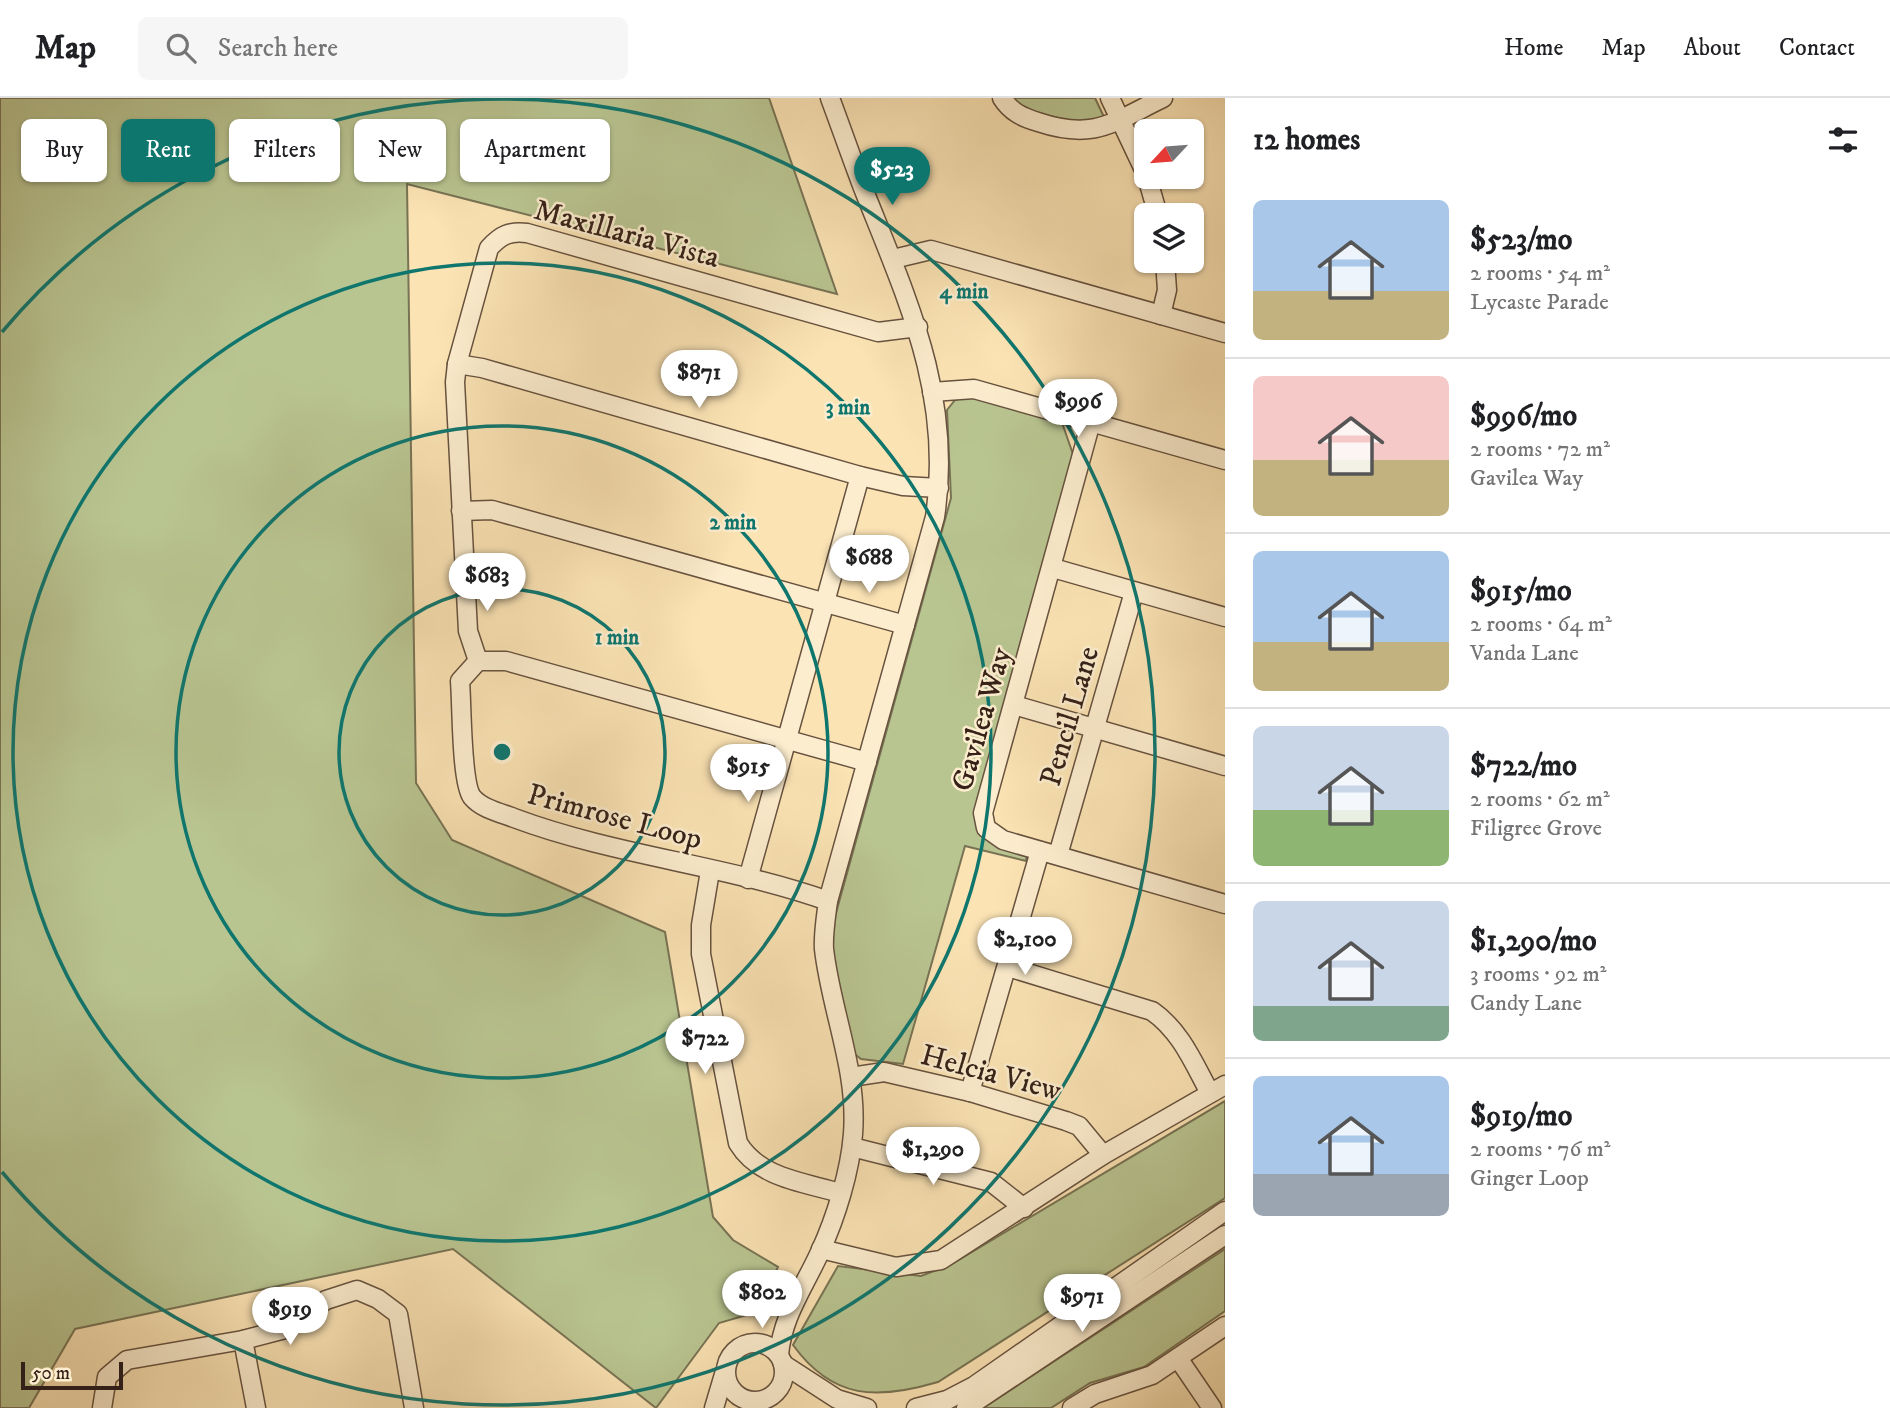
<!DOCTYPE html>
<meta charset="utf-8">
<style>
body{margin:0;font-family:"IM FELL DW Pica",serif;background:#f6f6f6;color:#202124;height:100vh;display:flex;flex-direction:column;font-size:26px;white-space:nowrap}
*{box-sizing:border-box;margin:0}
p{font-size:23px;color:#757577}
.icon{flex:none;width:38px;height:38px;fill:none;stroke:currentColor;stroke-width:2;stroke-linecap:round;stroke-linejoin:round}
.map{position:relative;flex:1;overflow:hidden}
.details{display:flex;flex-direction:column;background:#fff;width:665px}
.details>*{flex:none}
.hud{position:absolute;left:21px;top:21px;width:665px;height:63px;display:flex;gap:14px}
.needle{width:46px;rotate:244deg}
.tools{position:absolute;left:1134px;top:21px;display:grid;gap:14px}
.tools a{display:grid;place-items:center;width:70px;height:70px;border-radius:10px;background:#fff;box-shadow:0 2px 5px #0004;font-size:35px}
.scale{position:absolute;left:21px;bottom:18px;width:102px;box-sizing:border-box;padding-left:7px;border:4px solid #362118;border-top:0;font-size:19px;line-height:24px;white-space:nowrap;color:#362118;-webkit-text-stroke:5px #fcedce;paint-order:stroke}
.price{position:absolute;translate:-50% -60px;padding:0 16px;border-radius:24px;background:#fff;color:#222;font-size:23px;line-height:46px;filter:drop-shadow(0 2px 4px #0008)}
.price::after{content:'';position:absolute;left:50%;top:42px;width:21px;height:16px;margin-left:-10px;background:inherit;clip-path:polygon(0 0,100% 0,50% 100%)}
.price.current{background:#0f766e;color:#fff}
ul{padding:0;list-style:none}
li{display:flex;align-items:center;gap:21px;height:175px;padding:0 28px}
li+li{border-top:2px solid #e0e0e0}
li span{display:grid;place-items:center;flex:none;width:196px;height:140px;border-radius:10px;color:#555}
li>.icon{margin-inline-start:auto}
span .icon{width:84px;height:84px;fill:#fffc;stroke-width:1}
li b{font-size:30px}
h2{display:flex;justify-content:space-between;align-items:center;height:84px;padding:0 28px;font-size:30px}
.chip{padding:0 24px;border-radius:10px;background:#fff;box-shadow:0 2px 5px #0004;font-size:24px;line-height:63px}
.chip.current{background:#0f766e;color:#fff}
header{display:flex;align-items:center;gap:42px;box-sizing:border-box;height:98px;padding:0 35px;background:#fff;border-bottom:2px solid #e0e0e0}
header strong{font-size:33px}
nav{display:flex;gap:38px;margin-inline-start:auto;font-size:24px}
.search{width:490px;height:63px;background:#f6f6f6;display:flex;align-items:center;gap:18px;box-sizing:border-box;padding:0 24px;border-radius:10px;color:#757577;font-size:26px}
main{display:flex;flex:1;min-height:0}
.map>svg:first-child{display:block}
.green{fill:#b9c591;stroke:#787354;stroke-width:2}
.lines{fill:none;stroke-linecap:round;stroke-linejoin:round}
.minor-casing{stroke:#67523f;stroke-width:21}
.minor{stroke:#fcedce;stroke-width:18}
.ring{fill:none;stroke:#0f766e;stroke-width:3.5}
.labels{text-anchor:middle;stroke-width:5;stroke-linejoin:round;paint-order:stroke}
.street-label{font-size:30px;fill:#362118;stroke:#fcedce}
.centre{fill:#0f766e;stroke:#fcedce;stroke-width:3.5}
.ring-label{font-size:21px;text-anchor:middle;font-weight:bold;fill:#0f766e;stroke:#fcedce;stroke-width:5;stroke-linejoin:round;paint-order:stroke}
</style>
<header>
<strong>Map</strong>
<div class="search"><svg class="icon" aria-label="search" viewBox="0 0 24 24"><circle cx="10" cy="10" r="6"/><path d="M15 15l6 6"/></svg>Search here</div>
<nav><a>Home</a><a>Map</a><a>About</a><a>Contact</a></nav>
</header>
<main>
<div class="map">
<svg width="1225" height="1310" viewBox="0 0 1225 1310">
<rect width="100%" height="100%" fill="#fbe3b4"/>
<filter id="stains"><feTurbulence type="fractalNoise" baseFrequency=".00286" numOctaves="4"/><feColorMatrix values="0 0 0 0 .2 0 0 0 0 .09 0 0 0 0 .02 0 0 0 .5 -.17"/></filter>
<radialGradient id="worn" r=".72"><stop offset=".6" stop-color="#630" stop-opacity="0"/><stop offset="1" stop-color="#630" stop-opacity=".3"/></radialGradient>
<!-- green -->
<g class="green">
<path d="M 0,0 L 769,0 L 837,196 L 407,86 L 416,685 L 452,742 L 665,834 L 713,1119 L 733,1142 L 778,1169 L 757,1214 L 719,1225 L 656,1310 L 453,1151 L 75,1231 L 29,1310 L 0,1310 Z"/>
<path d="M 1013,0 L 1095,0 L 1105,21 C 1076,27 1033,25 1013,0 Z"/>
<path d="M 973,296 L 1060,319 L 1074,359 L 976,719 L 1027,756 L 1026,763 L 965,748 L 903,966 L 861,961 L 852,954 L 834,867 L 831,833 L 951,400 L 947,312 L 955,302 Z"/>
<path d="M 1225,1003 L 1225,1100 L 938,1284 C 877,1302 833,1302 793,1247 L 838,1168 L 921,1178 L 950,1167 Z"/>
<path d="M 1225,1151 L 1225,1213 L 1144,1269 L 1090,1285 L 1051,1310 L 983,1310 Z"/>
</g>
<g class="lines">
<defs>
<g id="minor">
<path d="M 1002,0 C 1011,14 1022,19 1038,24 C 1095,43 1113,24 1163,0"/>
<path d="M 1110,0 L 1146,76"/>
<path d="M 1147,79 L 1158,117"/>
<path d="M 893,161 L 931,152 L 1225,235"/>
<path d="M 1161,217 L 1167,192 L 1165,163"/>
<path d="M 457,266 L 482,270 L 860,378 L 903,388 L 939,390"/>
<path d="M 932,294 L 974,291 L 1225,362"/>
<path d="M 1091,324 L 983,715 L 986,730 L 1003,742 L 1225,806"/>
<path d="M 461,413 L 492,412 L 905,527"/>
<path d="M 1053,470 L 1225,519"/>
<path d="M 478,563 L 468,533 L 455,284 L 457,266 L 489,150 C 501,137 509,133 527,135 L 878,234 L 918,229"/>
<path d="M 1014,607 L 1225,668"/>
<path d="M 1058,757 L 1134,494"/>
<path d="M 710,773 L 701,827 L 701,856 L 738,1045 C 759,1080 803,1084 840,1095"/>
<path d="M 748,781 L 860,378"/>
<path d="M 828,803 C 726,767 616,758 514,720 C 501,715 482,711 472,699 C 461,684 462,606 460,583 L 478,563 L 506,563 L 867,664"/>
<path d="M 1008,869 L 1152,913 C 1181,933 1194,966 1210,995"/>
<path d="M 851,979 L 884,974 L 970,994 L 1066,1023 L 1079,1028 L 1103,1057"/>
<path d="M 970,994 L 1040,753"/>
<path d="M 852,1049 L 991,1084 L 1024,1110"/>
<path d="M 821,1151 L 896,1169 L 941,1162 L 1103,1057 L 1225,987"/>
<path d="M 243,1242 L 256,1310"/>
<circle cx="755" cy="1274" r="29"/>
<path d="M 779,1257 C 782,1219 804,1189 820,1154 C 836,1119 850,1074 853,1036 C 858,972 831,913 824,851 C 823,836 826,819 828,803 L 935,419 C 953,299 908,203 865,95 C 853,64 842,32 830,0"/>
<path d="M 1178,1260 L 1212,1310"/>
<path d="M 783,1266 L 837,1301 L 867,1310"/>
<path d="M 102,1310 L 107,1279 L 127,1262 L 243,1242 L 285,1231 L 326,1202 L 357,1192 L 378,1201 L 398,1216 L 414,1310"/>
<path d="M 714,1310 L 725,1273"/>
<path d="M 916,1310 L 947,1302 L 974,1288 L 1225,1113"/>
<path d="M 966,1310 L 1225,1137"/>
<path d="M 1072,1310 L 1095,1296 L 1152,1277 L 1225,1228"/>
</g>
</defs>
<!-- minor casing -->
<use href="#minor" class="minor-casing"/>
<!-- minor -->
<use href="#minor" class="minor"/>
</g>
<!-- distance rings -->
<g class="ring">
<circle cx="502" cy="654" r="163"/>
<circle cx="502" cy="654" r="326"/>
<circle cx="502" cy="654" r="489"/>
<path d="M2 234A653 653 0 1 1 2 1074"/>
</g>
<g class="labels">
<!-- street labels -->
<g class="street-label">
<text transform="translate(627 135) rotate(15)" y="10">Maxillaria Vista</text>
<text transform="translate(1069 618) rotate(-74)" y="10">Pencil Lane</text>
<text transform="translate(981 621) rotate(-74)" y="10">Gavilea Way</text>
<text transform="translate(615 718) rotate(15)" y="10">Primrose Loop</text>
<text transform="translate(991 974) rotate(15)" y="10">Helcia View</text>
</g>
</g>
<circle cx="502" cy="654" r="10" class="centre"/>
<g class="ring-label">
<text x="964" y="200">4 min</text>
<text x="848" y="316">3 min</text>
<text x="733" y="431">2 min</text>
<text x="617" y="546">1 min</text>
</g>
<rect width="100%" height="100%" filter="url(#stains)"/>
<rect width="100%" height="100%" fill="url(#worn)"/>
</svg>
<div class="tools">
<a><svg class="needle" viewBox="-14 -14 28 28"><path d="M0-13l5 13h-10z" fill="#e53935"/><path d="M0 13l5-13h-10z" fill="#757577"/></svg></a>
<a><svg class="icon" aria-label="layers" viewBox="0 0 24 24"><path d="M12 4l9 5-9 5-9-5zM3 14l9 5 9-5"/></svg></a>
</div>
<div class="scale">50 m</div>
<b class="price current" style="left:892px;top:109px">$523</b>
<b class="price" style="left:699px;top:312px">$871</b>
<b class="price" style="left:1078px;top:341px">$996</b>
<b class="price" style="left:869px;top:497px">$688</b>
<b class="price" style="left:487px;top:515px">$683</b>
<b class="price" style="left:748px;top:706px">$915</b>
<b class="price" style="left:1025px;top:879px">$2,100</b>
<b class="price" style="left:705px;top:978px">$722</b>
<b class="price" style="left:933px;top:1089px">$1,290</b>
<b class="price" style="left:762px;top:1232px">$802</b>
<b class="price" style="left:1082px;top:1236px">$971</b>
<b class="price" style="left:290px;top:1249px">$919</b>
<div class="hud">
<a class="chip">Buy</a>
<a class="chip current">Rent</a>
<a class="chip">Filters</a>
<a class="chip">New</a>
<a class="chip">Apartment</a>
</div>
</div>
<section class="details">
<h2>12 homes<svg class="icon" aria-label="filters" viewBox="0 0 24 24"><path d="M4 7h16M4 17h16"/><circle cx="9" cy="7" r="2"/><circle cx="15" cy="17" r="2"/></svg></h2>
<ul>
<li><span style="background:linear-gradient(#a9c7e8 65%,#c2b280 0)"><svg class="icon" aria-label="home" viewBox="0 0 24 24"><path d="M3 11l9-7 9 7M6 9v11h12V9"/></svg></span><div><b>$523/mo</b><p>2 rooms · 54 m²</p><p>Lycaste Parade</p></div></li>
<li><span style="background:linear-gradient(#f6c9c9 60%,#c2b280 0)"><svg class="icon" aria-label="home" viewBox="0 0 24 24"><path d="M3 11l9-7 9 7M6 9v11h12V9"/></svg></span><div><b>$996/mo</b><p>2 rooms · 72 m²</p><p>Gavilea Way</p></div></li>
<li><span style="background:linear-gradient(#a9c7e8 65%,#c2b280 0)"><svg class="icon" aria-label="home" viewBox="0 0 24 24"><path d="M3 11l9-7 9 7M6 9v11h12V9"/></svg></span><div><b>$915/mo</b><p>2 rooms · 64 m²</p><p>Vanda Lane</p></div></li>
<li><span style="background:linear-gradient(#c9d6e8 60%,#8fb573 0)"><svg class="icon" aria-label="home" viewBox="0 0 24 24"><path d="M3 11l9-7 9 7M6 9v11h12V9"/></svg></span><div><b>$722/mo</b><p>2 rooms · 62 m²</p><p>Filigree Grove</p></div></li>
<li><span style="background:linear-gradient(#c9d6e8 75%,#7fa58c 0)"><svg class="icon" aria-label="home" viewBox="0 0 24 24"><path d="M3 11l9-7 9 7M6 9v11h12V9"/></svg></span><div><b>$1,290/mo</b><p>3 rooms · 92 m²</p><p>Candy Lane</p></div></li>
<li><span style="background:linear-gradient(#a9c7e8 70%,#9aa5b1 0)"><svg class="icon" aria-label="home" viewBox="0 0 24 24"><path d="M3 11l9-7 9 7M6 9v11h12V9"/></svg></span><div><b>$919/mo</b><p>2 rooms · 76 m²</p><p>Ginger Loop</p></div></li>
</ul>
</section>
</main>
